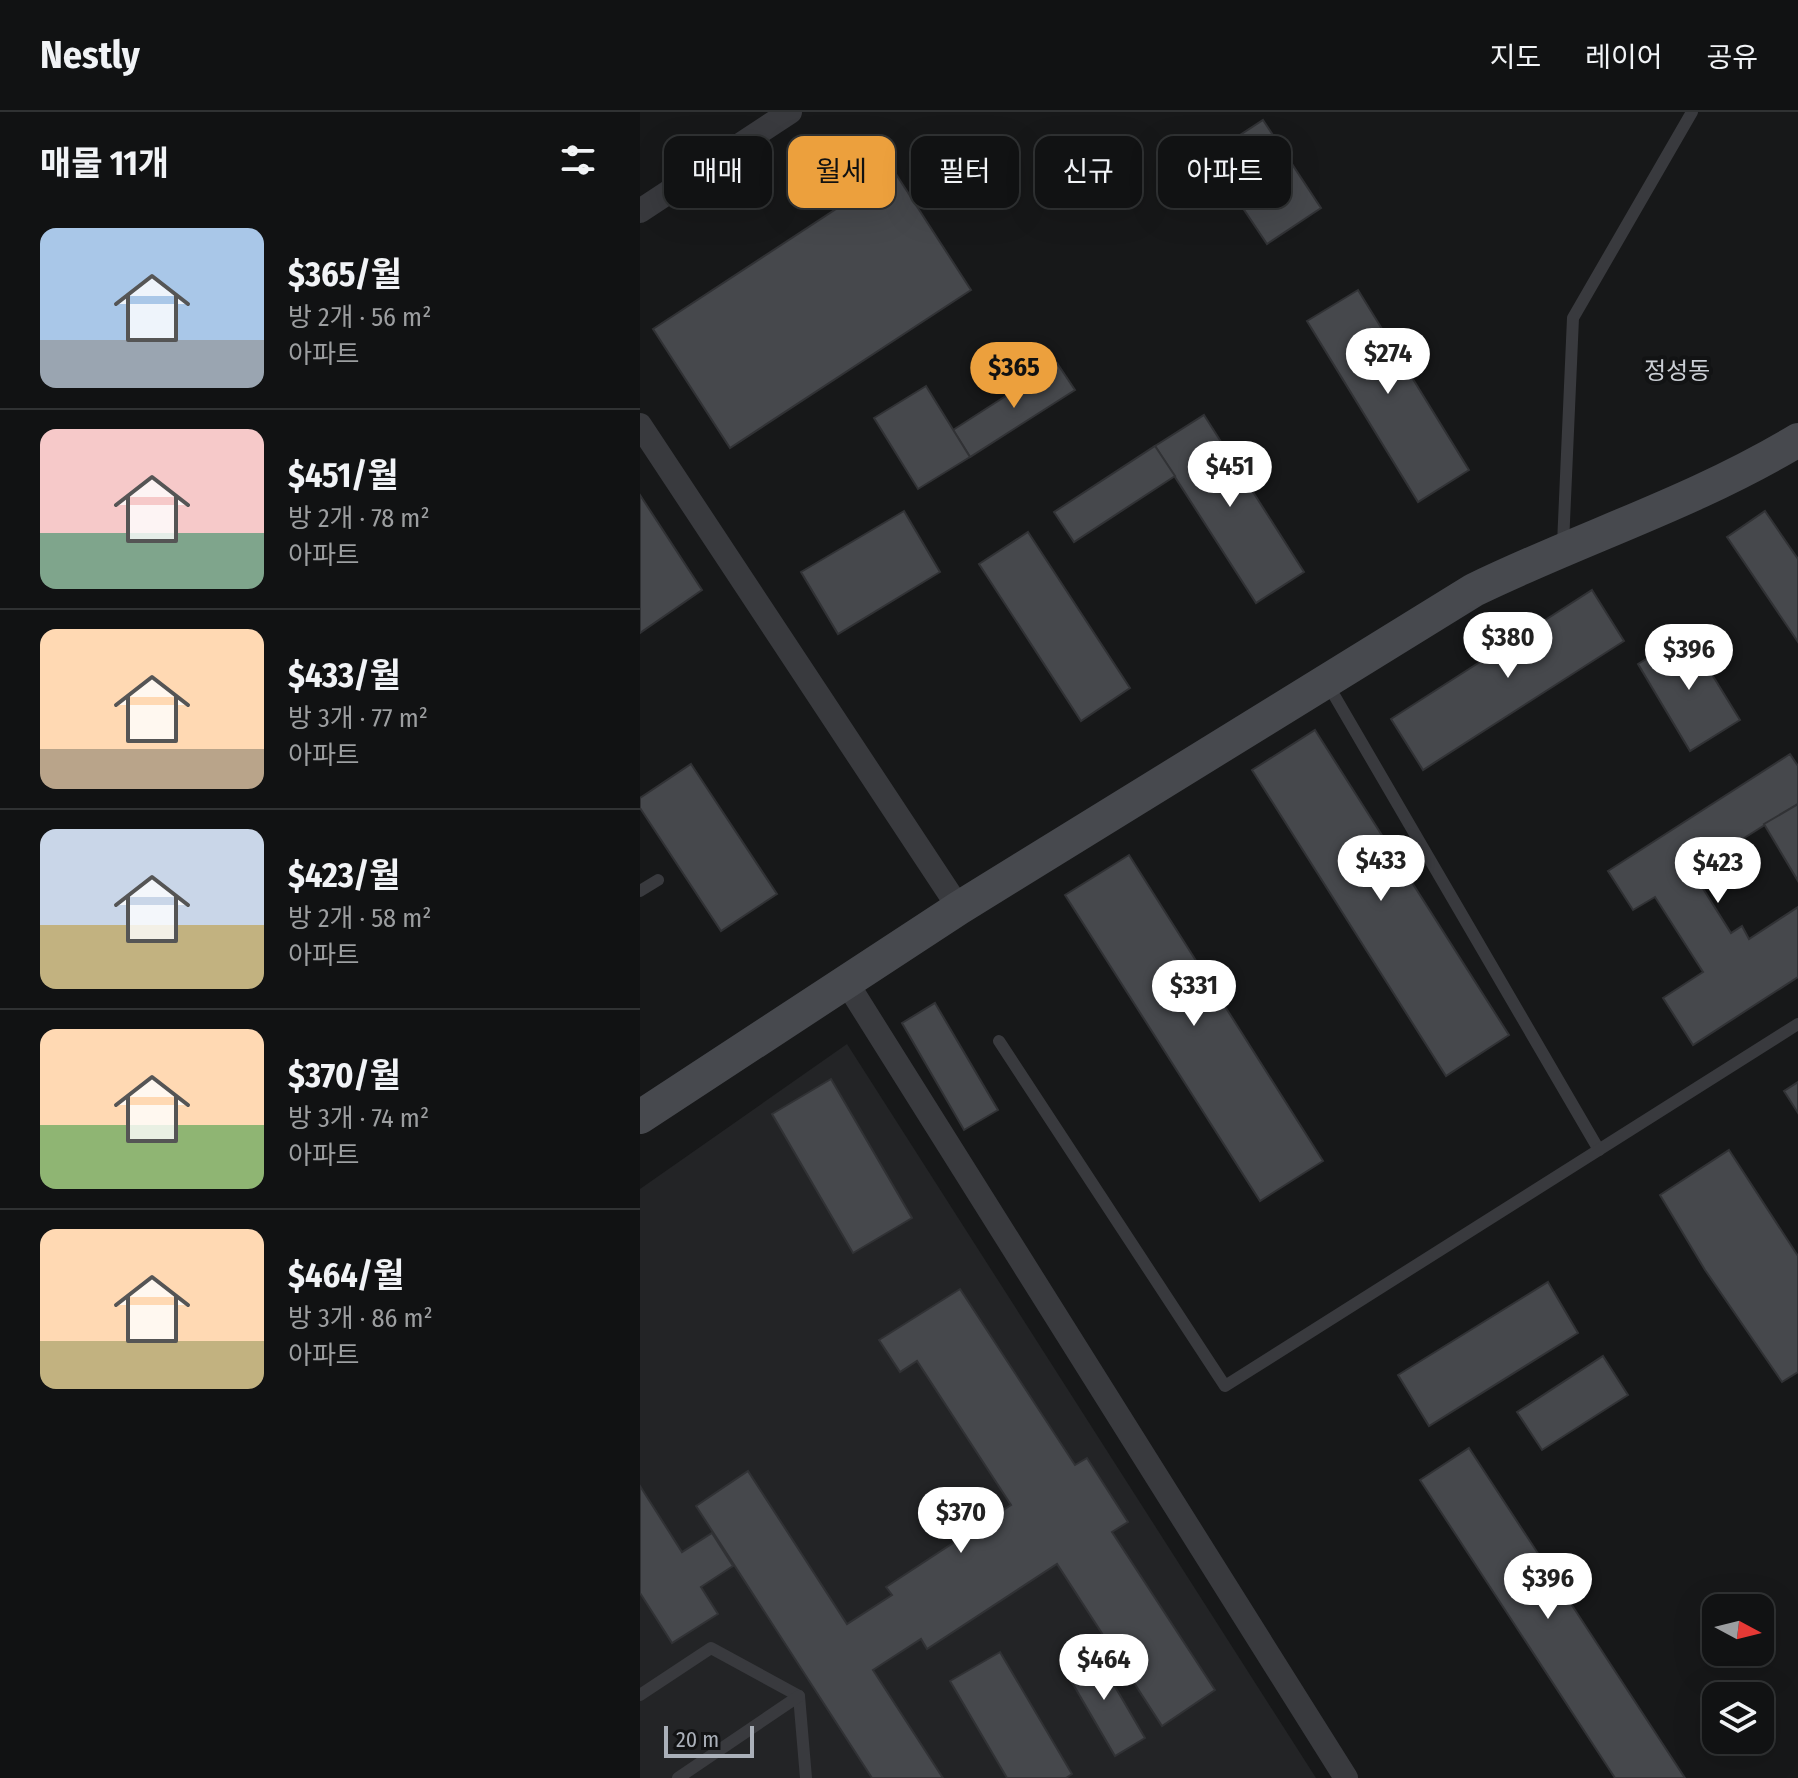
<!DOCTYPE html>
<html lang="ko">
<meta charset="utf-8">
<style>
body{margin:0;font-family:"Fira Sans Condensed","Noto Sans KR",sans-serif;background:#1a1b1c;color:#f1f3f6;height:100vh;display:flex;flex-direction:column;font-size:30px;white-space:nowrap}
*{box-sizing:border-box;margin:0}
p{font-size:26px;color:#9c9ea0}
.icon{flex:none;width:44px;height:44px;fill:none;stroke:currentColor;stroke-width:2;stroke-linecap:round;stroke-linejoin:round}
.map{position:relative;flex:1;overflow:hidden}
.panel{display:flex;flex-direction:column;background:#111213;width:640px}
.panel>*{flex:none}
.top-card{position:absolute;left:24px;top:24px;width:760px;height:72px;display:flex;gap:16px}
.needle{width:52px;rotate:97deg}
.controls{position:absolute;left:1062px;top:1482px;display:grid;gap:16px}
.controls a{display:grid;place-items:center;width:72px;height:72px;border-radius:16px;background:#111213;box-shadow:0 8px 32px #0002,0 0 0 2px #303233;font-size:40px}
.scale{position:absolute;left:24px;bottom:20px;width:90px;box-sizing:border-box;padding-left:8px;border:4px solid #aab0b9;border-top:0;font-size:22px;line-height:28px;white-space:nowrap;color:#aab0b9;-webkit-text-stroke:6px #121314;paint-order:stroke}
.price{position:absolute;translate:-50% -68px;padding:0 18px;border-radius:28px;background:#fff;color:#222;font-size:26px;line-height:52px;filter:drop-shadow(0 2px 4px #0008)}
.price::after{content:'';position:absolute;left:50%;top:48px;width:24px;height:18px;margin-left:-12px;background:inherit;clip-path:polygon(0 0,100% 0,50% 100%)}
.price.active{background:#eca03d;color:#111}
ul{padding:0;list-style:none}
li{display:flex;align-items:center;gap:24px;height:200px;padding:0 40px}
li+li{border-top:2px solid #303233}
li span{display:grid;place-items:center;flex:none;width:224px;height:160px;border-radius:16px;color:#555}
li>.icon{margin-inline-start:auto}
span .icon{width:96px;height:96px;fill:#fffc;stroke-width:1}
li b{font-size:34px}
h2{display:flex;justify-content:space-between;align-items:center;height:96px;padding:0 40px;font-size:34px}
.pill{padding:0 28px;border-radius:16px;background:#111213;box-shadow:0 8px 32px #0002,0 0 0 2px #303233;font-size:28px;line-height:72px}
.pill.active{background:#eca03d;color:#111}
header{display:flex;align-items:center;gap:48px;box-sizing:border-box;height:112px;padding:0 40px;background:#111213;border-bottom:2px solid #303233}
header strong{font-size:38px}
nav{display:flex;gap:44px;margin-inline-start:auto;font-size:28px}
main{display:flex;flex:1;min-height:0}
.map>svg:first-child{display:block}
.built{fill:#232426}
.building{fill:#46484c;stroke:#313235;stroke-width:2}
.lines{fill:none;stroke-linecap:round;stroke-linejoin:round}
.lane{stroke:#393a3e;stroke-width:12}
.street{stroke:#393a3e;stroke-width:24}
.secondary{stroke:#47494e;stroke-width:34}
.labels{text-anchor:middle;stroke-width:8;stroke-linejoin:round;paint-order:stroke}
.neighbourhood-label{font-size:24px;fill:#cbcfd5;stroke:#121314}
</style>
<header>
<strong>Nestly</strong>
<nav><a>지도</a><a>레이어</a><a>공유</a></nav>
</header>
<main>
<section class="panel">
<h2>매물 11개<svg class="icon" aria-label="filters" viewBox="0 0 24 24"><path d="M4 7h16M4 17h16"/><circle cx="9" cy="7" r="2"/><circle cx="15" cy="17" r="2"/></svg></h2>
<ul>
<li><span style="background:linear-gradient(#a9c7e8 70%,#9aa5b1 0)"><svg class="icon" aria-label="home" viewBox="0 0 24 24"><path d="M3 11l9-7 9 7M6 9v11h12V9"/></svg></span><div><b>$365/월</b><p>방 2개 · 56 m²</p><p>아파트</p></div></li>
<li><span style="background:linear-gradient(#f6c9c9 65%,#7fa58c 0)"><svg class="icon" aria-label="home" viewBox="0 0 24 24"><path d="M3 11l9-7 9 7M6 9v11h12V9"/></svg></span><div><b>$451/월</b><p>방 2개 · 78 m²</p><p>아파트</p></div></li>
<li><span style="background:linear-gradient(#ffd9b3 75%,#b9a48a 0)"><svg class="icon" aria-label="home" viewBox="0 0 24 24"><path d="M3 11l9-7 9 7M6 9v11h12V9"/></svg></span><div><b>$433/월</b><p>방 3개 · 77 m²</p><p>아파트</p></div></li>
<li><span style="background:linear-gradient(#c9d6e8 60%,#c2b280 0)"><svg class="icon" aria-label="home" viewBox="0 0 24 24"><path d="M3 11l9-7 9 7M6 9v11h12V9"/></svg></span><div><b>$423/월</b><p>방 2개 · 58 m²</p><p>아파트</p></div></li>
<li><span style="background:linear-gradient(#ffd9b3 60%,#8fb573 0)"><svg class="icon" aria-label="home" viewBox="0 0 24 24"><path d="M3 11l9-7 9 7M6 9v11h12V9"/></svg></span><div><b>$370/월</b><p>방 3개 · 74 m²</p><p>아파트</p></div></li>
<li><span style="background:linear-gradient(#ffd9b3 70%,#c2b280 0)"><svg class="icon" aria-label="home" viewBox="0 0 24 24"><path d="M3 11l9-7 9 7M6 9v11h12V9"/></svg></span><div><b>$464/월</b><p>방 3개 · 86 m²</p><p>아파트</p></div></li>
</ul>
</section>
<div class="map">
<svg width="1158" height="1666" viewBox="0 0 1158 1666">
<rect width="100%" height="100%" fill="#171819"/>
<!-- built -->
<path class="built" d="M 207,932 L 676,1666 L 0,1666 L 0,1077 Z"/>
<!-- building -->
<g class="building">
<path d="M 623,8 L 681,96 L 627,132 L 568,44 Z"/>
<path d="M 254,59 L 331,178 L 90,336 L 13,217 Z"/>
<path d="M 718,178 L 829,358 L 778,390 L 667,209 Z"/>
<path d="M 417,251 L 435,278 L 330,345 L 313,318 Z"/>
<path d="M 286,274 L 330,345 L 278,377 L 234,306 Z"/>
<path d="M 564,303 L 664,460 L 616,491 L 515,334 Z"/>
<path d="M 515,334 L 535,364 L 434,430 L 414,400 Z"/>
<path d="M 0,383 L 62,478 L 0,521 Z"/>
<path d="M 264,399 L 300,460 L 198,522 L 161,460 Z"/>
<path d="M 1125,399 L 1158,447 L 1158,530 L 1087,425 Z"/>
<path d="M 388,420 L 490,576 L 441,609 L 339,452 Z"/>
<path d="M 952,478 L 984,529 L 783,658 L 751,607 Z"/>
<path d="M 1047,522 L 1100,608 L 1050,639 L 998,552 Z"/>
<path d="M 675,618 L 869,923 L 806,964 L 612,658 Z"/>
<path d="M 1150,642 L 1158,654 L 1158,692 L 1052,759 L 1091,821 L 1102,814 L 1109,827 L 1158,795 L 1158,865 L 1053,933 L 1023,886 L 1063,860 L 1015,785 L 993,798 L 968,759 Z"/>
<path d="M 51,652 L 137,782 L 81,819 L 0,696 L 0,686 Z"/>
<path d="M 1158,692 L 1158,769 L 1124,712 Z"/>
<path d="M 489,743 L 683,1049 L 620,1089 L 425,783 Z"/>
<path d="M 295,891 L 358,998 L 324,1018 L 262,911 Z"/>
<path d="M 191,967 L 272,1106 L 213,1141 L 132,1002 Z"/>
<path d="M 1158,970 L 1158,1001 L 1144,979 Z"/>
<path d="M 1089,1038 L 1158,1144 L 1158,1260 L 1142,1270 L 1065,1158 L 1020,1083 Z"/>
<path d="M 908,1170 L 938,1221 L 789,1314 L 758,1263 Z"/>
<path d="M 320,1177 L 435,1353 L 447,1346 L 488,1410 L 472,1420 L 575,1578 L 522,1614 L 417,1452 L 287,1537 L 281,1527 L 233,1558 L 303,1666 L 232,1666 L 56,1394 L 108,1359 L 207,1512 L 252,1483 L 246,1475 L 371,1393 L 277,1249 L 260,1260 L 239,1228 Z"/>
<path d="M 963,1244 L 988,1283 L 902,1338 L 877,1300 Z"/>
<path d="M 829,1336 L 1045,1666 L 975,1666 L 780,1368 Z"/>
<path d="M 0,1374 L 42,1440 L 72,1421 L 93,1454 L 61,1475 L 78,1502 L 32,1531 L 0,1481 Z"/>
<path d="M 453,1537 L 505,1626 L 475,1644 L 423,1555 Z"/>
<path d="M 360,1540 L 432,1662 L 426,1666 L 367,1666 L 310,1569 Z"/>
</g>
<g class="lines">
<!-- lane -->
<g class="lane">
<path d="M 923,432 L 933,206 L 1052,0"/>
<path d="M 687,571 L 959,1038"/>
<path d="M 0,779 L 18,768"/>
<path d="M 359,929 L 585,1274 L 1158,912"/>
<path d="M 0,1583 L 71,1536 L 159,1584 L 166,1666"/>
<path d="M 38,1666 L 159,1584"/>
</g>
<!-- street -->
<g class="street">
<path d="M 0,99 L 150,0"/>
<path d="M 0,313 L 319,796"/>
<path d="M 205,868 L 706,1666"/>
</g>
<!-- secondary -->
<path class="secondary" d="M 0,1005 L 319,796 L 834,478 C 943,425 1053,391 1158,328"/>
</g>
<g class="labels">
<!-- neighbourhood labels -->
<g class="neighbourhood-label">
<text x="1037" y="267">정성동</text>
</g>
</g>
</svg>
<div class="controls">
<a><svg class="needle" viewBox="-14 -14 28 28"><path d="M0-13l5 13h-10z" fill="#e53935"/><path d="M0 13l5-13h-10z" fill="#9c9ea0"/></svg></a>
<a><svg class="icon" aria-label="layers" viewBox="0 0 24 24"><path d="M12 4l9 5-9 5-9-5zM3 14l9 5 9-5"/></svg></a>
</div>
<div class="scale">20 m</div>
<b class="price" style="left:748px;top:284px">$274</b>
<b class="price active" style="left:374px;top:298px">$365</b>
<b class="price" style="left:590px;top:397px">$451</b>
<b class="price" style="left:868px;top:568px">$380</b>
<b class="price" style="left:1049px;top:580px">$396</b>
<b class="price" style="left:741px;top:791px">$433</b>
<b class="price" style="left:1078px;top:793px">$423</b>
<b class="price" style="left:554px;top:916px">$331</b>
<b class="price" style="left:321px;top:1443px">$370</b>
<b class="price" style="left:908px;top:1509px">$396</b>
<b class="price" style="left:464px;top:1590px">$464</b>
<div class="top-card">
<a class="pill">매매</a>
<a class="pill active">월세</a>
<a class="pill">필터</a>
<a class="pill">신규</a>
<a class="pill">아파트</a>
</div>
</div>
</main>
